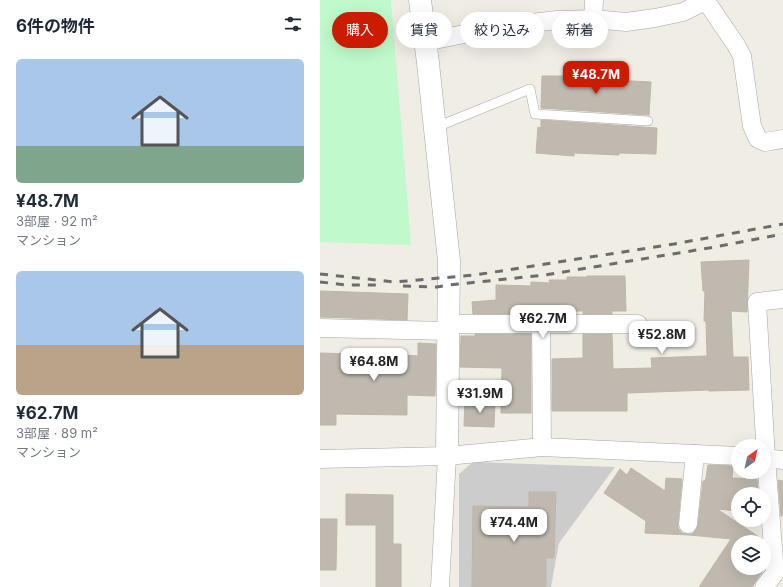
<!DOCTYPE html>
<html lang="ja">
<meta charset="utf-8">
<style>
body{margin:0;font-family:Inter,"Noto Sans JP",sans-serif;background:#f6f6f7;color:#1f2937;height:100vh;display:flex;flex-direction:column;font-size:15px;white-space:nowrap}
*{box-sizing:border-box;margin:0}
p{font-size:13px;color:#747a83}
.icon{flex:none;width:22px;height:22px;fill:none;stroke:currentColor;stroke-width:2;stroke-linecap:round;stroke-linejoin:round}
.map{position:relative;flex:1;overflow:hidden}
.side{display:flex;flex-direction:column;background:#fff;width:320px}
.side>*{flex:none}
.banner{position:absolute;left:12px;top:12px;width:380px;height:36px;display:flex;gap:8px}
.needle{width:26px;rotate:33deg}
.tools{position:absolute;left:411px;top:439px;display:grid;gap:8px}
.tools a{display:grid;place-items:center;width:40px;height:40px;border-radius:50%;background:#fff;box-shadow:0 4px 16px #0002;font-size:20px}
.price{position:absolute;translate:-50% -34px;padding:0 9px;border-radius:8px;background:#fff;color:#222;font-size:13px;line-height:26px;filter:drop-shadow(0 1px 2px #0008)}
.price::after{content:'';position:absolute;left:50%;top:24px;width:12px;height:9px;margin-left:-6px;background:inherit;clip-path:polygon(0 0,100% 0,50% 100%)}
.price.active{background:#cb1b00;color:#fff}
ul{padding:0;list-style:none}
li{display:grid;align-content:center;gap:8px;height:212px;padding:0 16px}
li span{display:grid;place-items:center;height:124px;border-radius:6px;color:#555}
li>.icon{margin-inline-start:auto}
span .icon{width:72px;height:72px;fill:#fffc;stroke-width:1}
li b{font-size:17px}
h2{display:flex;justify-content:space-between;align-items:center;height:48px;padding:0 16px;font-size:17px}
.pill{padding:0 14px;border-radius:18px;background:#fff;box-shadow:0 4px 16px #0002;font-size:14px;line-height:36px}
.pill.active{background:#cb1b00;color:#fff}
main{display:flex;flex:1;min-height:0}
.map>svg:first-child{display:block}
.religious{fill:#ccc}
.park{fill:#c0f9cc}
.building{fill:#bfb9b0;stroke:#c0b5a6}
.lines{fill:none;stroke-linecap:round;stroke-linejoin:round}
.service-casing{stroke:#a5a5a5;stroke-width:10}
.minor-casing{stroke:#a5a5a5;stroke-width:19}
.tertiary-casing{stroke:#a5a5a5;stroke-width:23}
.service{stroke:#fff;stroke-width:9}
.minor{stroke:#fff;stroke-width:18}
.tertiary{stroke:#fff;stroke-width:22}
.rail{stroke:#6c6c6c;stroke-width:3;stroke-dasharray:8 8;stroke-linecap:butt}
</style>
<main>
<section class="side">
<h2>6件の物件<svg class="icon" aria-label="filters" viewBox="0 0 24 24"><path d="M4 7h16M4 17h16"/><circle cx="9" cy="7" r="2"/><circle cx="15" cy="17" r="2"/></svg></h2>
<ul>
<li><span style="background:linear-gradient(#a9c7e8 70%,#7fa58c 0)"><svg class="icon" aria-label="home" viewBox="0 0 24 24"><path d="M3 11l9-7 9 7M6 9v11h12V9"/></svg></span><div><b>¥48.7M</b><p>3部屋 · 92 m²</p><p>マンション</p></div></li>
<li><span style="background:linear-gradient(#a9c7e8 60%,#b9a48a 0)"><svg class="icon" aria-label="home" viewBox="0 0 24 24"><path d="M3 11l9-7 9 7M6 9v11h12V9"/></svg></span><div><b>¥62.7M</b><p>3部屋 · 89 m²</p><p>マンション</p></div></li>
</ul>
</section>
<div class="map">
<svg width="463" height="587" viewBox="0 0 463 587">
<rect width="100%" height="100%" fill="#efede4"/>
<!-- religious -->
<path class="religious" d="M 153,462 L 295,467 L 239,543 L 231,587 L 139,587 L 139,474 Z"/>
<!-- park -->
<path class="park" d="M 0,0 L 71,0 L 91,245 L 0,242 Z"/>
<!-- building -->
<g class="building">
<path d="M 222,76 L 259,76 L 258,78 L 293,78 L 293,80 L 331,82 L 329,115 L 221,108 Z"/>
<path d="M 221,120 L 337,128 L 336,154 L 299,153 L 299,155 L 254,153 L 254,156 L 216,153 L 218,127 L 221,128 Z"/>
<path d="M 429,260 L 427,312 L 411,311 L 413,357 L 428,357 L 429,390 L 389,391 L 389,390 L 307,393 L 307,411 L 232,411 L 232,359 L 263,358 L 263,334 L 292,334 L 293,369 L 332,368 L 331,358 L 387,356 L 386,321 L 384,321 L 385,291 L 383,291 L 381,262 Z"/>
<path d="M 267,276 L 305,276 L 306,311 L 292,311 L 292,314 L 263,314 L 263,311 L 227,311 L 227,314 L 153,314 L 152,302 L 176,300 L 176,285 L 211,286 L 211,282 L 230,283 L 229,280 L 247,280 L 247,277 L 267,277 Z"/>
<path d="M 0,291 L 88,294 L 87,320 L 0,317 Z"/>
<path d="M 155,334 L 211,334 L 211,413 L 181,413 L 182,368 L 140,367 L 141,336 L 155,336 Z"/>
<path d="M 98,343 L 116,344 L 115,396 L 87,395 L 87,415 L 16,414 L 16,425 L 0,425 L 0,353 L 32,354 L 32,352 L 98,356 Z"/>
<path d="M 145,400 L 175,401 L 174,427 L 144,426 Z"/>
<path d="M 388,465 L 413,466 L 412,478 L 437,479 L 438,494 L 418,494 L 418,511 L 397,509 L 442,539 L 442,542 L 418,542 L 418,568 L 444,568 L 444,567 L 444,569 L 432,587 L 379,587 L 411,539 L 370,535 L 325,533 L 326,521 L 284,493 L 300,469 L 307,475 L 311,468 L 345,491 L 346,478 L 362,479 L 358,523 L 358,528 L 362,533 L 367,534 L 372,534 L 376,530 L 378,525 L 383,481 L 385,481 L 386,478 Z"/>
<path d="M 458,480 L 463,481 L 463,516 L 461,516 Z"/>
<path d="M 209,492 L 236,492 L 234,558 L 226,558 L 226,587 L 152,587 L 153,506 L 209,507 Z"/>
<path d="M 26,494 L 73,495 L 73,544 L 81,544 L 81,587 L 56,587 L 56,525 L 26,525 Z"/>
<path d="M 0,519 L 17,519 L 16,570 L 0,570 Z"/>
</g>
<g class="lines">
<defs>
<path id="service" d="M 114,128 L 210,89 L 215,114 L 328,121"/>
<g id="minor">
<path d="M 386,1 L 416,45 L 422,56 L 432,126 L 438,139 L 445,142 L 463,139"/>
<path d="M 273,19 L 274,0"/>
<path d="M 105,42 L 178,27 L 237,20 L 273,19 L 306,22 L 335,18 L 363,12 L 387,0"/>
<path d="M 128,324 L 318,324"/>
<path d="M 221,324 L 222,447"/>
<path d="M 0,328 L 128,331"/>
<path d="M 444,458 L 463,460"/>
<path d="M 0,459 L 127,456 L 222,447 L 375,454 L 418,456"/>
<path d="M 368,524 L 375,454"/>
<path d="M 120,587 L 127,456"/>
<path d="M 444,587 L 455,573 L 446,458 L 437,302 L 463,299"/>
</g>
<path id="tertiary" d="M 100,0 L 108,63 L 129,261 L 127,456"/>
</defs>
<!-- service casing -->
<use href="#service" class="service-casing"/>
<!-- minor casing -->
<use href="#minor" class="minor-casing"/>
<!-- tertiary casing -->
<use href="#tertiary" class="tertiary-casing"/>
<!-- service -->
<use href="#service" class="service"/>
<!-- minor -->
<use href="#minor" class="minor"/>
<!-- tertiary -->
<use href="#tertiary" class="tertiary"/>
<!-- rail -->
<g class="rail">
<path d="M 0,274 L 75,282 L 155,275 L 354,244 L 463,224"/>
<path d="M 0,282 L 27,285 L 59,285"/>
<path d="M 83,286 L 117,287 L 129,285 L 225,275 L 389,248 L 463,234"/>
</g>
</g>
</svg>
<div class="tools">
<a><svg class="needle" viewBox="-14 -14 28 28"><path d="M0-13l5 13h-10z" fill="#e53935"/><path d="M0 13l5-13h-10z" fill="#747a83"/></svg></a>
<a><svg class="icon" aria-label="locate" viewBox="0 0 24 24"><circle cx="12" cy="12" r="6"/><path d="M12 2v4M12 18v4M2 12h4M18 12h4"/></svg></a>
<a><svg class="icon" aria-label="layers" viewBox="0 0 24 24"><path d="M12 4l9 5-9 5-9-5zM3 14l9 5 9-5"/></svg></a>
</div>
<b class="price active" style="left:276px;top:95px">¥48.7M</b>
<b class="price" style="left:223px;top:339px">¥62.7M</b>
<b class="price" style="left:342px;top:355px">¥52.8M</b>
<b class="price" style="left:54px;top:382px">¥64.8M</b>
<b class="price" style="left:160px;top:414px">¥31.9M</b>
<b class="price" style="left:194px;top:543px">¥74.4M</b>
<div class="banner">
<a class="pill active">購入</a>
<a class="pill">賃貸</a>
<a class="pill">絞り込み</a>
<a class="pill">新着</a>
</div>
</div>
</main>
